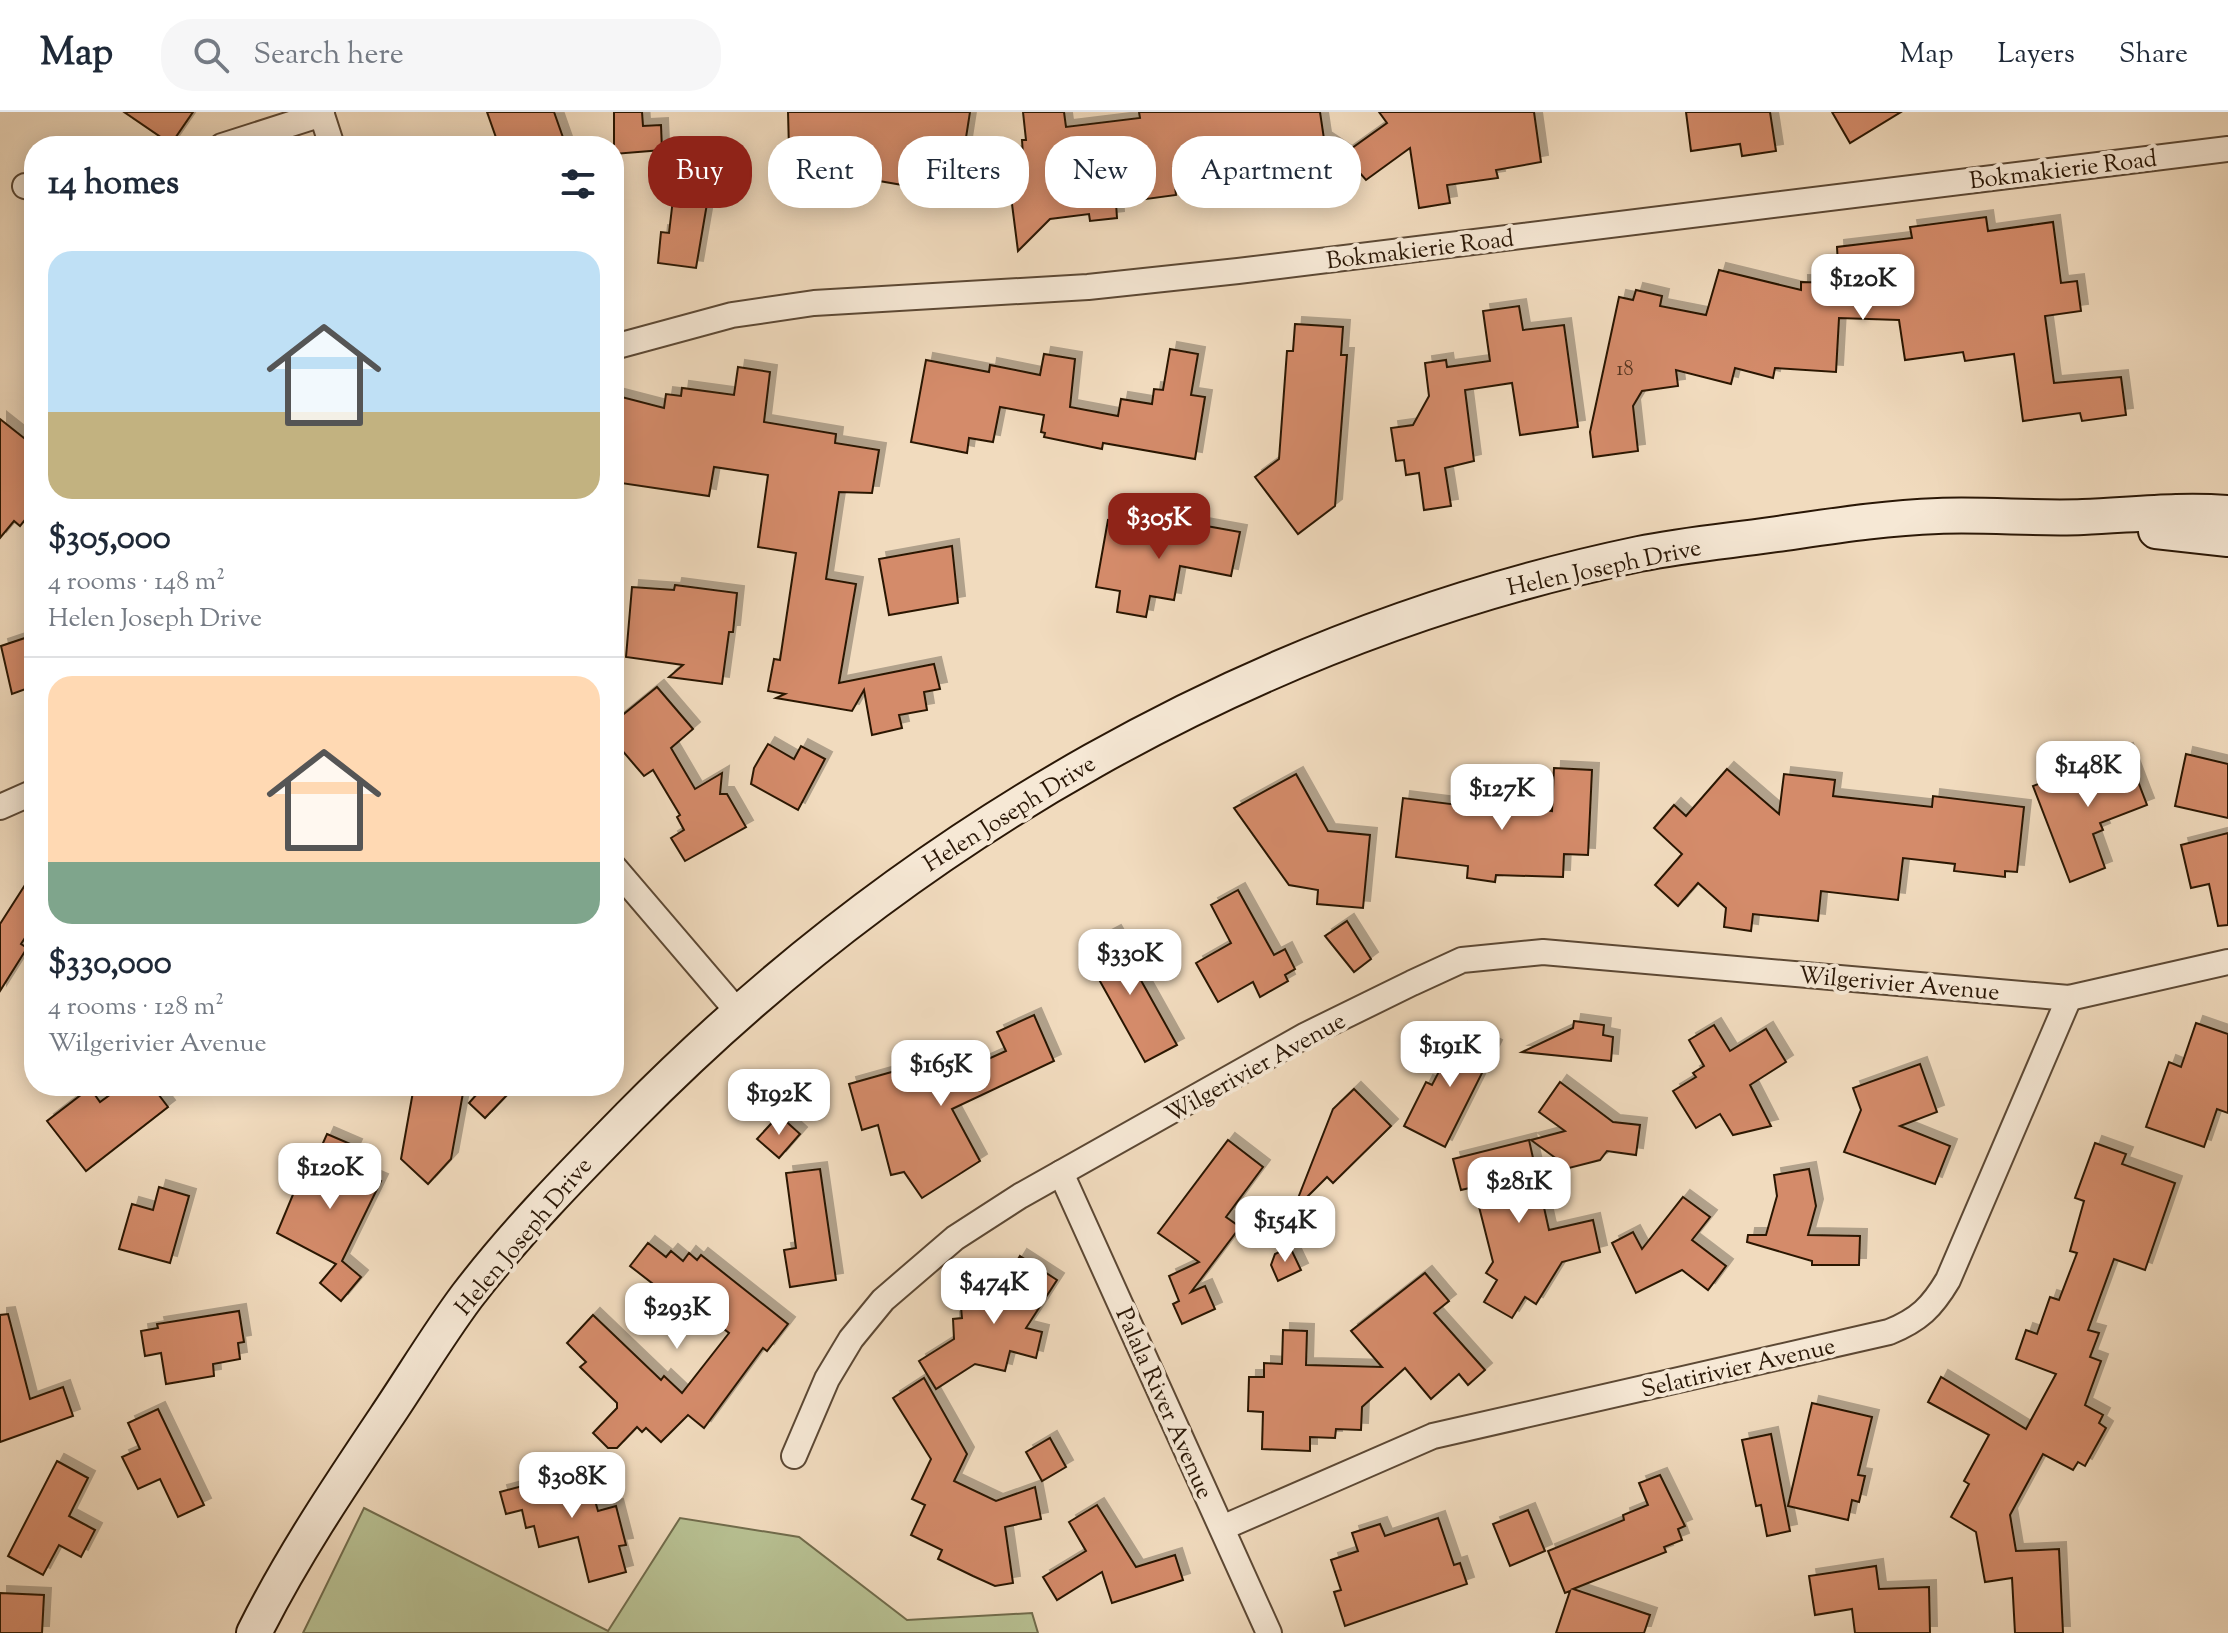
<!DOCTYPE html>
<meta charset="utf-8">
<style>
body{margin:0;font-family:"Sorts Mill Goudy",serif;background:#f6f6f7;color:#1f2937;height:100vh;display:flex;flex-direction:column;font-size:30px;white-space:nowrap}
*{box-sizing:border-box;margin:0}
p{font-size:26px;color:#747a83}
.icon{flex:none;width:44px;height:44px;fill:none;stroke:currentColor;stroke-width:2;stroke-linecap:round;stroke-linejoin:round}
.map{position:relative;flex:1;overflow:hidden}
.sheet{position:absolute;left:24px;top:24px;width:600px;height:960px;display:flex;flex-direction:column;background:#fff;border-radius:32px;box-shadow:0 4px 20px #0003}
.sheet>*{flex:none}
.hud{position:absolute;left:648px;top:24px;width:760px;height:72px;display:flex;gap:16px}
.price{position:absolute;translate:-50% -68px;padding:0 18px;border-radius:16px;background:#fff;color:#222;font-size:26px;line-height:52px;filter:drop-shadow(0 2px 4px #0008)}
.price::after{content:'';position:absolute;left:50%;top:48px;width:24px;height:18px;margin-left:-12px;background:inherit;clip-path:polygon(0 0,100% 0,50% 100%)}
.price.current{background:#8f2418;color:#fff}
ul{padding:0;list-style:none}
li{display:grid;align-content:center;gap:16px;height:424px;padding:0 24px}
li+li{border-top:2px solid #e0e1e3}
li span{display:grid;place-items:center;height:248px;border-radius:24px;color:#555}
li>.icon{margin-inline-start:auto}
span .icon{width:144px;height:144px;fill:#fffc;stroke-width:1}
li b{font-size:34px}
h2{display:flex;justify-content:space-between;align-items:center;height:96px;padding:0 24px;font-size:34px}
.tag{padding:0 28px;border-radius:32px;background:#fff;box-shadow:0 4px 20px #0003;font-size:28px;line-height:72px}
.tag.current{background:#8f2418;color:#fff}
header{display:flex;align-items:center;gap:48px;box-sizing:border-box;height:112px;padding:0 40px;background:#fff;border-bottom:2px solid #e0e1e3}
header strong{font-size:38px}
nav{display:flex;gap:44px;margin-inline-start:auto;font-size:28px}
.search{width:560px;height:72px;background:#f6f6f7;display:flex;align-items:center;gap:20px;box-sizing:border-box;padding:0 28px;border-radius:32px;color:#747a83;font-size:30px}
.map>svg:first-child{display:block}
.green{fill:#b8c193;stroke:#716c4c;stroke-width:2}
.building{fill:#d48b6a;stroke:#2a1706;stroke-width:2;filter:url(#shadow)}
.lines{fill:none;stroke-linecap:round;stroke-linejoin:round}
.street-casing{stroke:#5c4834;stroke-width:28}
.secondary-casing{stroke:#2a1706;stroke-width:38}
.street{stroke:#f6e8d5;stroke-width:24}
.secondary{stroke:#f6e8d5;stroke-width:34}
.labels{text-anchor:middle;stroke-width:8;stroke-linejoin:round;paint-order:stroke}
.number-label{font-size:20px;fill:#54341f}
.street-label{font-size:24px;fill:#2a1706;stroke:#f6e8d5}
</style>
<header>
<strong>Map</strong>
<div class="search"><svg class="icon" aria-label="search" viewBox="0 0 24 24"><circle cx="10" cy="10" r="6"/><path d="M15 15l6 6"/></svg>Search here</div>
<nav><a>Map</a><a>Layers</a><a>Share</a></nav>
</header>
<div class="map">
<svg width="2228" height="1521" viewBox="0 0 2228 1521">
<defs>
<filter id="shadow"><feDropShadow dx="7" dy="-7" stdDeviation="0" flood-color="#0004"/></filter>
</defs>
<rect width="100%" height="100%" fill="#f1dbbe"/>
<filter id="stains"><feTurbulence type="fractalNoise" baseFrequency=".0025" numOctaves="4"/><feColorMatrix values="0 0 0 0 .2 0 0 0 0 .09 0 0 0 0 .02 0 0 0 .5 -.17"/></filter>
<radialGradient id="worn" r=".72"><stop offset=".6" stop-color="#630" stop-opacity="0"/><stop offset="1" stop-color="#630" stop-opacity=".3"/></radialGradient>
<!-- green -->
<path class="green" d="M 364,1396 L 608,1519 L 680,1406 L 799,1425 L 907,1508 L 1032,1501 L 1038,1521 L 303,1521 Z"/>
<!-- building -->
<g class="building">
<path d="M 124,0 L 193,0 L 171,32 Z"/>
<path d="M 487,0 L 554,0 L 566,34 L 499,34 Z"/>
<path d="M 614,0 L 642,0 L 643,14 L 661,13 L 662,38 L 614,42 Z"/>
<path d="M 788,0 L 970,0 L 965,32 L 1023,43 L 1022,28 L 1026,28 L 1023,0 L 1064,0 L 1066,15 L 1140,6 L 1139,0 L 1320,0 L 1324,27 L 1345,41 L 1387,11 L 1379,0 L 1534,0 L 1541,50 L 1496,58 L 1498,66 L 1447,73 L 1450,91 L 1419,96 L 1410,36 L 1366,68 L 1360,61 L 1330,83 L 1287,89 L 1284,70 L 1238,77 L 1234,48 L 1173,55 L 1176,83 L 1116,91 L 1117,106 L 1090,109 L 1089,102 L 1050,107 L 1018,139 L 1012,92 L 856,65 L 856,74 L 842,74 L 842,83 L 819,83 L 819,74 L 790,75 Z"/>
<path d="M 1686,0 L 1770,0 L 1776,39 L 1742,44 L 1740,32 L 1691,39 Z"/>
<path d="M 1832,0 L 1901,0 L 1850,31 Z"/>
<path d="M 675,70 L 710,74 L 696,156 L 658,151 L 661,120 L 669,121 Z"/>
<path d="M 1986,105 L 1988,119 L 2053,110 L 2061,171 L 2077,169 L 2081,199 L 2045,204 L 2054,271 L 2121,265 L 2126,303 L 2082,309 L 2080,301 L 2023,309 L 2014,242 L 1965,249 L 1963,240 L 1905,248 L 1899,208 L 1839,206 L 1836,260 L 1775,256 L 1773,266 L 1735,256 L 1731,272 L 1676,258 L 1678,274 L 1642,279 L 1633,294 L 1638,339 L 1593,345 L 1590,320 L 1619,185 L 1633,188 L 1636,178 L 1662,184 L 1660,194 L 1706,203 L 1719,158 L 1801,178 L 1801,170 L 1839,171 L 1837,135 L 1912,126 L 1910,115 Z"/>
<path d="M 1519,194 L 1523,218 L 1564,213 L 1578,315 L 1520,323 L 1512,271 L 1465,278 L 1474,349 L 1445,356 L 1451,394 L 1424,398 L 1419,361 L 1406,363 L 1404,348 L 1396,349 L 1391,316 L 1413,313 L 1429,284 L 1425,251 L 1446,248 L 1447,255 L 1490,249 L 1483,199 Z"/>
<path d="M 1295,212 L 1343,215 L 1341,243 L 1347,243 L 1335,394 L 1298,422 L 1255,365 L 1279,347 L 1287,239 L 1293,239 Z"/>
<path d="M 1170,237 L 1198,242 L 1191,283 L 1205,285 L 1195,347 L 1103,331 L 1102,337 L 1044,325 L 1045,321 L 1041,320 L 1044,303 L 1000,295 L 993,330 L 969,326 L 967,341 L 911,330 L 926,248 L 989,260 L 990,253 L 1040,263 L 1044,242 L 1075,247 L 1070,295 L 1118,304 L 1121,287 L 1152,292 L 1154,277 L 1163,278 Z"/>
<path d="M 738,255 L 770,260 L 764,310 L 836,322 L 835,331 L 879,338 L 872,381 L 839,380 L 826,467 L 856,472 L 839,571 L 934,552 L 940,577 L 924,580 L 927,598 L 899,603 L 902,616 L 872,623 L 864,578 L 852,599 L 776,586 L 785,582 L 768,579 L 774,547 L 780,548 L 796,441 L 758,435 L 768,363 L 714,355 L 709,384 L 614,370 L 614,283 L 664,296 L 666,282 L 681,284 L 682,276 L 734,283 Z"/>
<path d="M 0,307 L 34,334 L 34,397 L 20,414 L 14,409 L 0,426 Z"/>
<path d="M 1108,408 L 1193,422 L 1195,412 L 1240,420 L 1231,464 L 1180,454 L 1174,488 L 1150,484 L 1146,505 L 1117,500 L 1120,479 L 1096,475 Z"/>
<path d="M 952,434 L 958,491 L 889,503 L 879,447 Z"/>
<path d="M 675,473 L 737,481 L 733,520 L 729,520 L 722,572 L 669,565 L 683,553 L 626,545 L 632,475 L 674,478 Z"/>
<path d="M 34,523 L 34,574 L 12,582 L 1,534 Z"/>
<path d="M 657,575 L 693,617 L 671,636 L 695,677 L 722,661 L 720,682 L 727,682 L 746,715 L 685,749 L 671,726 L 684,718 L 677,705 L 680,703 L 653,658 L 644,664 L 614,629 L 614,610 Z"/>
<path d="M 768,632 L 794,647 L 801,634 L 825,647 L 798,698 L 751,672 L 754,656 Z"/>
<path d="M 2126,638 L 2147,693 L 2100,711 L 2103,718 L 2093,722 L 2105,756 L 2070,770 L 2033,674 Z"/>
<path d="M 2186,642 L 2228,652 L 2228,706 L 2175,694 Z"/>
<path d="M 1554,656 L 1592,658 L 1588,743 L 1564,742 L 1563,765 L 1496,763 L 1495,770 L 1467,766 L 1468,754 L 1396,745 L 1403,686 L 1474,695 L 1475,688 L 1552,699 Z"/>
<path d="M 1727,657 L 1779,702 L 1784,662 L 1835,668 L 1833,684 L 1932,695 L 1933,684 L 2024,695 L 2017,760 L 2005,759 L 2005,765 L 1954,759 L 1955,752 L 1903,746 L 1898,788 L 1821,779 L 1818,809 L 1753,802 L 1751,819 L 1724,815 L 1726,796 L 1698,771 L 1678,794 L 1655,773 L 1682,742 L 1654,716 L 1674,693 L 1686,704 Z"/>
<path d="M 1296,662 L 1328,719 L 1370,723 L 1363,796 L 1317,792 L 1318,778 L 1289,773 L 1234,696 Z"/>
<path d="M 2228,721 L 2228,813 L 2218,814 L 2209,772 L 2191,776 L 2181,733 Z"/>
<path d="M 34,759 L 34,812 L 21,832 L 27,836 L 0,879 L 0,812 Z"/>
<path d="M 1238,778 L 1274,843 L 1285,837 L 1295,857 L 1285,863 L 1288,869 L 1260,885 L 1253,870 L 1218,890 L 1196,851 L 1231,831 L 1211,793 Z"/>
<path d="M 1347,809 L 1371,847 L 1354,860 L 1325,824 Z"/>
<path d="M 1114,820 L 1177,933 L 1145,950 L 1082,837 Z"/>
<path d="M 1034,903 L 1054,949 L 952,997 L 980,1049 L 922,1086 L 904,1060 L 891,1063 L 878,1013 L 862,1018 L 849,972 L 920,952 L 926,975 L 1006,939 L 997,920 Z"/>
<path d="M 1574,909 L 1604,913 L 1603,923 L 1613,925 L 1611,949 L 1522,940 L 1573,916 Z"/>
<path d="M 2196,911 L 2228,922 L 2228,1001 L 2217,997 L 2204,1035 L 2146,1015 L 2169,950 L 2181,955 Z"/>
<path d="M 1714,913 L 1730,939 L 1766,917 L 1786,950 L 1750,973 L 1771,1014 L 1733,1023 L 1720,1002 L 1696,1016 L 1673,979 L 1696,965 L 1693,961 L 1704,954 L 1689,928 Z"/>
<path d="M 1461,917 L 1495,935 L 1445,1035 L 1404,1014 L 1426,970 L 1432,973 Z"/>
<path d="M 1920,952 L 1937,1000 L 1900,1014 L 1950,1034 L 1935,1072 L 1844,1040 L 1861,998 L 1853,976 Z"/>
<path d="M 1560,970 L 1613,1010 L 1640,1013 L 1636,1043 L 1607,1039 L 1600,1048 L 1569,1056 L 1531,1028 L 1565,1019 L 1539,1000 Z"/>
<path d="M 122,974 L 152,974 L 168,995 L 86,1059 L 47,1009 L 90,976 L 100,990 Z"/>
<path d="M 414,974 L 463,981 L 451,1047 L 428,1072 L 401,1047 Z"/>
<path d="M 484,974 L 494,974 L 506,984 L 485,1006 L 469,991 Z"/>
<path d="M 1354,977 L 1391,1014 L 1333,1071 L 1327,1065 L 1293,1099 L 1333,997 Z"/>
<path d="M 779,1003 L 800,1022 L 779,1046 L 757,1027 Z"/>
<path d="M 327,1022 L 355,1034 L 346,1054 L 381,1069 L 342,1149 L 361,1165 L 341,1189 L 320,1171 L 336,1152 L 277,1121 L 304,1056 L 311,1058 Z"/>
<path d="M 1228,1028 L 1263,1055 L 1226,1105 L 1240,1115 L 1191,1180 L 1205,1174 L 1215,1197 L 1182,1212 L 1173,1192 L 1179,1189 L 1169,1164 L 1199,1150 L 1158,1121 Z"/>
<path d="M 1529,1028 L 1549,1118 L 1593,1108 L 1600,1140 L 1562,1150 L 1536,1192 L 1525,1185 L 1512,1206 L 1484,1190 L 1497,1168 L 1486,1161 L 1493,1150 L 1474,1075 L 1461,1078 L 1453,1047 Z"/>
<path d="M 2095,1031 L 2126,1042 L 2122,1052 L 2175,1071 L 2145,1158 L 2114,1147 L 2088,1218 L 2099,1221 L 2090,1245 L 2101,1249 L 2085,1293 L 2103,1303 L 2099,1311 L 2106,1316 L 2085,1354 L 2078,1350 L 2073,1358 L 2043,1342 L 2010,1403 L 2016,1439 L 2059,1437 L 2063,1521 L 2015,1521 L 2012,1466 L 1985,1470 L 1976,1420 L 1951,1405 L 1969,1372 L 1964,1369 L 1989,1323 L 1928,1290 L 1941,1265 L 2026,1317 L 2056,1262 L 2016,1247 L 2026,1218 L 2037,1222 L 2050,1185 L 2059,1188 L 2077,1141 L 2070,1139 L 2084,1089 L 2075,1086 Z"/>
<path d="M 820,1057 L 836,1168 L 790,1175 L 784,1138 L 796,1136 L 786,1061 Z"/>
<path d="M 1809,1057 L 1816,1094 L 1808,1123 L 1860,1124 L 1859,1153 L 1812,1153 L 1812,1149 L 1747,1130 L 1748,1123 L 1766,1123 L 1777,1084 L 1774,1063 Z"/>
<path d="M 159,1075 L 189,1084 L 170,1151 L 119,1137 L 132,1092 L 153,1098 Z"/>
<path d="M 1683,1085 L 1710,1105 L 1692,1128 L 1726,1154 L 1708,1178 L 1682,1158 L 1636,1181 L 1612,1131 L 1633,1120 L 1642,1137 Z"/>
<path d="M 648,1131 L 666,1145 L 671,1139 L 683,1149 L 689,1141 L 697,1148 L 701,1143 L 788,1212 L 767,1239 L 763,1236 L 704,1316 L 688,1303 L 661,1330 L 646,1316 L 642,1320 L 637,1315 L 617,1336 L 608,1336 L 593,1321 L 617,1296 L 617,1291 L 580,1255 L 586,1250 L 567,1231 L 593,1203 L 661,1268 L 664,1264 L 682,1281 L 729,1221 L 680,1183 L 675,1189 L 630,1154 Z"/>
<path d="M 1290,1135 L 1301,1158 L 1278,1169 L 1271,1153 L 1275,1142 Z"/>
<path d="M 1020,1144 L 1057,1168 L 1026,1216 L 1042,1220 L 1036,1246 L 1010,1239 L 1005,1259 L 975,1252 L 936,1277 L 919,1249 L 954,1227 L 953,1207 L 962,1206 L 961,1195 L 976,1195 L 987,1176 L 993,1179 L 1000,1167 L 1004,1170 Z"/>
<path d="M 1425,1161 L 1449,1189 L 1434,1201 L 1485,1258 L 1468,1273 L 1459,1262 L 1431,1287 L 1405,1256 L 1362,1295 L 1361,1318 L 1336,1317 L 1335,1326 L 1310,1325 L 1310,1339 L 1262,1337 L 1263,1300 L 1248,1299 L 1249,1265 L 1264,1265 L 1264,1251 L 1282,1252 L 1283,1218 L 1307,1219 L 1306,1253 L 1382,1255 L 1351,1219 Z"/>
<path d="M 239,1199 L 244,1230 L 238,1231 L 240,1247 L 213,1252 L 214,1264 L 166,1272 L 161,1241 L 145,1244 L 141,1219 L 158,1216 L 157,1212 Z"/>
<path d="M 8,1202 L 30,1287 L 63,1275 L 73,1304 L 0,1330 L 0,1203 Z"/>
<path d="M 924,1266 L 967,1342 L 954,1369 L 996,1389 L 1035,1375 L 1041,1407 L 1005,1415 L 1013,1471 L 995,1474 L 973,1464 L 938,1447 L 942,1438 L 911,1423 L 925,1393 L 912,1387 L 931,1347 L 893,1286 Z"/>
<path d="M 1812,1291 L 1872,1305 L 1858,1363 L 1865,1364 L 1859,1390 L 1852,1388 L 1848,1408 L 1788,1394 Z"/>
<path d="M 158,1297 L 204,1393 L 178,1405 L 160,1367 L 138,1377 L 122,1345 L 140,1337 L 128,1311 Z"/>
<path d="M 1771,1322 L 1790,1419 L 1767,1424 L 1761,1393 L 1756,1394 L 1742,1328 Z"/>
<path d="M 1050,1326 L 1066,1355 L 1042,1369 L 1026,1340 Z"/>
<path d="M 57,1349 L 88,1366 L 69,1404 L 95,1418 L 81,1445 L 59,1433 L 43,1463 L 8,1444 Z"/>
<path d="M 586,1357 L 598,1399 L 616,1394 L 626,1433 L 619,1434 L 626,1460 L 589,1470 L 578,1425 L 539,1435 L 534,1414 L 526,1416 L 522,1398 L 506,1402 L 500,1380 Z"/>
<path d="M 1660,1363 L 1685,1414 L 1678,1417 L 1682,1428 L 1664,1435 L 1666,1440 L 1573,1477 L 1650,1503 L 1644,1521 L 1556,1521 L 1570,1479 L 1565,1481 L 1548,1439 L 1624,1408 L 1623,1403 L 1648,1393 L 1639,1371 Z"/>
<path d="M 1097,1393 L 1136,1455 L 1175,1443 L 1183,1468 L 1112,1491 L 1102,1460 L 1057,1488 L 1043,1465 L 1086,1439 L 1069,1410 Z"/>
<path d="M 1528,1398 L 1545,1439 L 1510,1454 L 1493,1412 Z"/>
<path d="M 1438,1406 L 1454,1453 L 1460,1451 L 1467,1472 L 1345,1514 L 1334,1480 L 1341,1478 L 1331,1448 L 1358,1439 L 1352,1421 L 1380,1412 L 1385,1424 Z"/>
<path d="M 1876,1454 L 1879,1477 L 1929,1475 L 1930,1521 L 1855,1521 L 1852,1497 L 1815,1503 L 1809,1464 Z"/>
<path d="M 0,1481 L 44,1483 L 42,1521 L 0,1521 Z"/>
</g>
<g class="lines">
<defs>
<g id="street">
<path d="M 321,0 L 332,34"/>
<path d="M 222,34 L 322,2"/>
<path d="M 25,74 L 34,76"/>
<path d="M 614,235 L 732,203 L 814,191 L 1088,175 L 1238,159 L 2228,37"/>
<path d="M 0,695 L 34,680"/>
<path d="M 614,755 L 738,900"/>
<path d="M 1061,1061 L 1269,1521"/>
<path d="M 794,1344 L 827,1267 L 851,1227 L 883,1188 L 955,1126 L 1020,1084 L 1306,923 L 1412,871 L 1462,848 L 1543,840 L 2069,886 L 2228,850"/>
<path d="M 1222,1416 L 1433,1324 L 1889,1220 C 1919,1208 1932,1195 1948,1168 L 2069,886"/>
</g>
<g id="secondary">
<path d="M 2156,419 L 2228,427"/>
<path d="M 254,1521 C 292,1445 339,1375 386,1305 C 413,1265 438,1223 467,1184 C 516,1120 573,1062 629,1005 C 905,725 1253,523 1639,442 C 1682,433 1727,429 1770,423 C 1827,415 1881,406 1938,404 C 1987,402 2035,407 2083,405 C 2132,403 2179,397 2228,401"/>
</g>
</defs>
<!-- street casing -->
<use href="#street" class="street-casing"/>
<!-- secondary casing -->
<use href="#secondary" class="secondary-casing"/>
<!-- street -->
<use href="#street" class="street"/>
<!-- secondary -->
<use href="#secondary" class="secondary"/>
</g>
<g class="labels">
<!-- number labels -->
<g class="number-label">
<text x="1625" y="263">18</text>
</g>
<!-- street labels -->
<g class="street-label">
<text transform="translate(2063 57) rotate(-7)" y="8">Bokmakierie Road</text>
<text transform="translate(1420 137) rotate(-7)" y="8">Bokmakierie Road</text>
<text transform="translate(1604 455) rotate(-12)" y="8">Helen Joseph Drive</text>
<text transform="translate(1009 701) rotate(-32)" y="8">Helen Joseph Drive</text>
<text transform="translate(1899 871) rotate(5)" y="8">Wilgerivier Avenue</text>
<text transform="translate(1255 955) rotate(-29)" y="8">Wilgerivier Avenue</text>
<text transform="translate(523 1124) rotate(-50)" y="8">Helen Joseph Drive</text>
<text transform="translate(1738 1255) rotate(-13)" y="8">Selatirivier Avenue</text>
<text transform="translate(1165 1291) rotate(66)" y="8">Palala River Avenue</text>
</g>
</g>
<rect width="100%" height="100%" filter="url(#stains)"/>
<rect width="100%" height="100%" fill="url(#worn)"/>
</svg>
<b class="price" style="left:1863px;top:210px">$120K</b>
<b class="price current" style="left:1159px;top:449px">$305K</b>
<b class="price" style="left:2088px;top:697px">$148K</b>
<b class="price" style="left:1502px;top:720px">$127K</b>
<b class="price" style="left:1130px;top:885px">$330K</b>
<b class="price" style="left:1450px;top:977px">$191K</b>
<b class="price" style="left:941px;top:996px">$165K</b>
<b class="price" style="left:779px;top:1025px">$192K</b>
<b class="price" style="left:330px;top:1099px">$120K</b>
<b class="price" style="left:1519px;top:1113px">$281K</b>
<b class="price" style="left:1285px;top:1152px">$154K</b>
<b class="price" style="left:994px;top:1214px">$474K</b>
<b class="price" style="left:677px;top:1239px">$293K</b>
<b class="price" style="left:572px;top:1408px">$308K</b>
<div class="hud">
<a class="tag current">Buy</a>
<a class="tag">Rent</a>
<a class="tag">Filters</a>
<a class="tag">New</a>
<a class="tag">Apartment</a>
</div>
<section class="sheet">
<h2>14 homes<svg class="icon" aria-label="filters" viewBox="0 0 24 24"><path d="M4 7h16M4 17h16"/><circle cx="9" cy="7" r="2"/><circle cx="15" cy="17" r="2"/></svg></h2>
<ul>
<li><span style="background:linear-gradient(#bfe0f5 65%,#c2b280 0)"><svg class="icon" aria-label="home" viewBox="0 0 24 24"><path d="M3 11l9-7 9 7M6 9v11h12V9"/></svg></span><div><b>$305,000</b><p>4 rooms · 148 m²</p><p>Helen Joseph Drive</p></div></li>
<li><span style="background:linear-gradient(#ffd9b3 75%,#7fa58c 0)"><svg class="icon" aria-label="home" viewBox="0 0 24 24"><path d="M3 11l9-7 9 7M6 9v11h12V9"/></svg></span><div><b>$330,000</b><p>4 rooms · 128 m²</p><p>Wilgerivier Avenue</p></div></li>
</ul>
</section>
</div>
